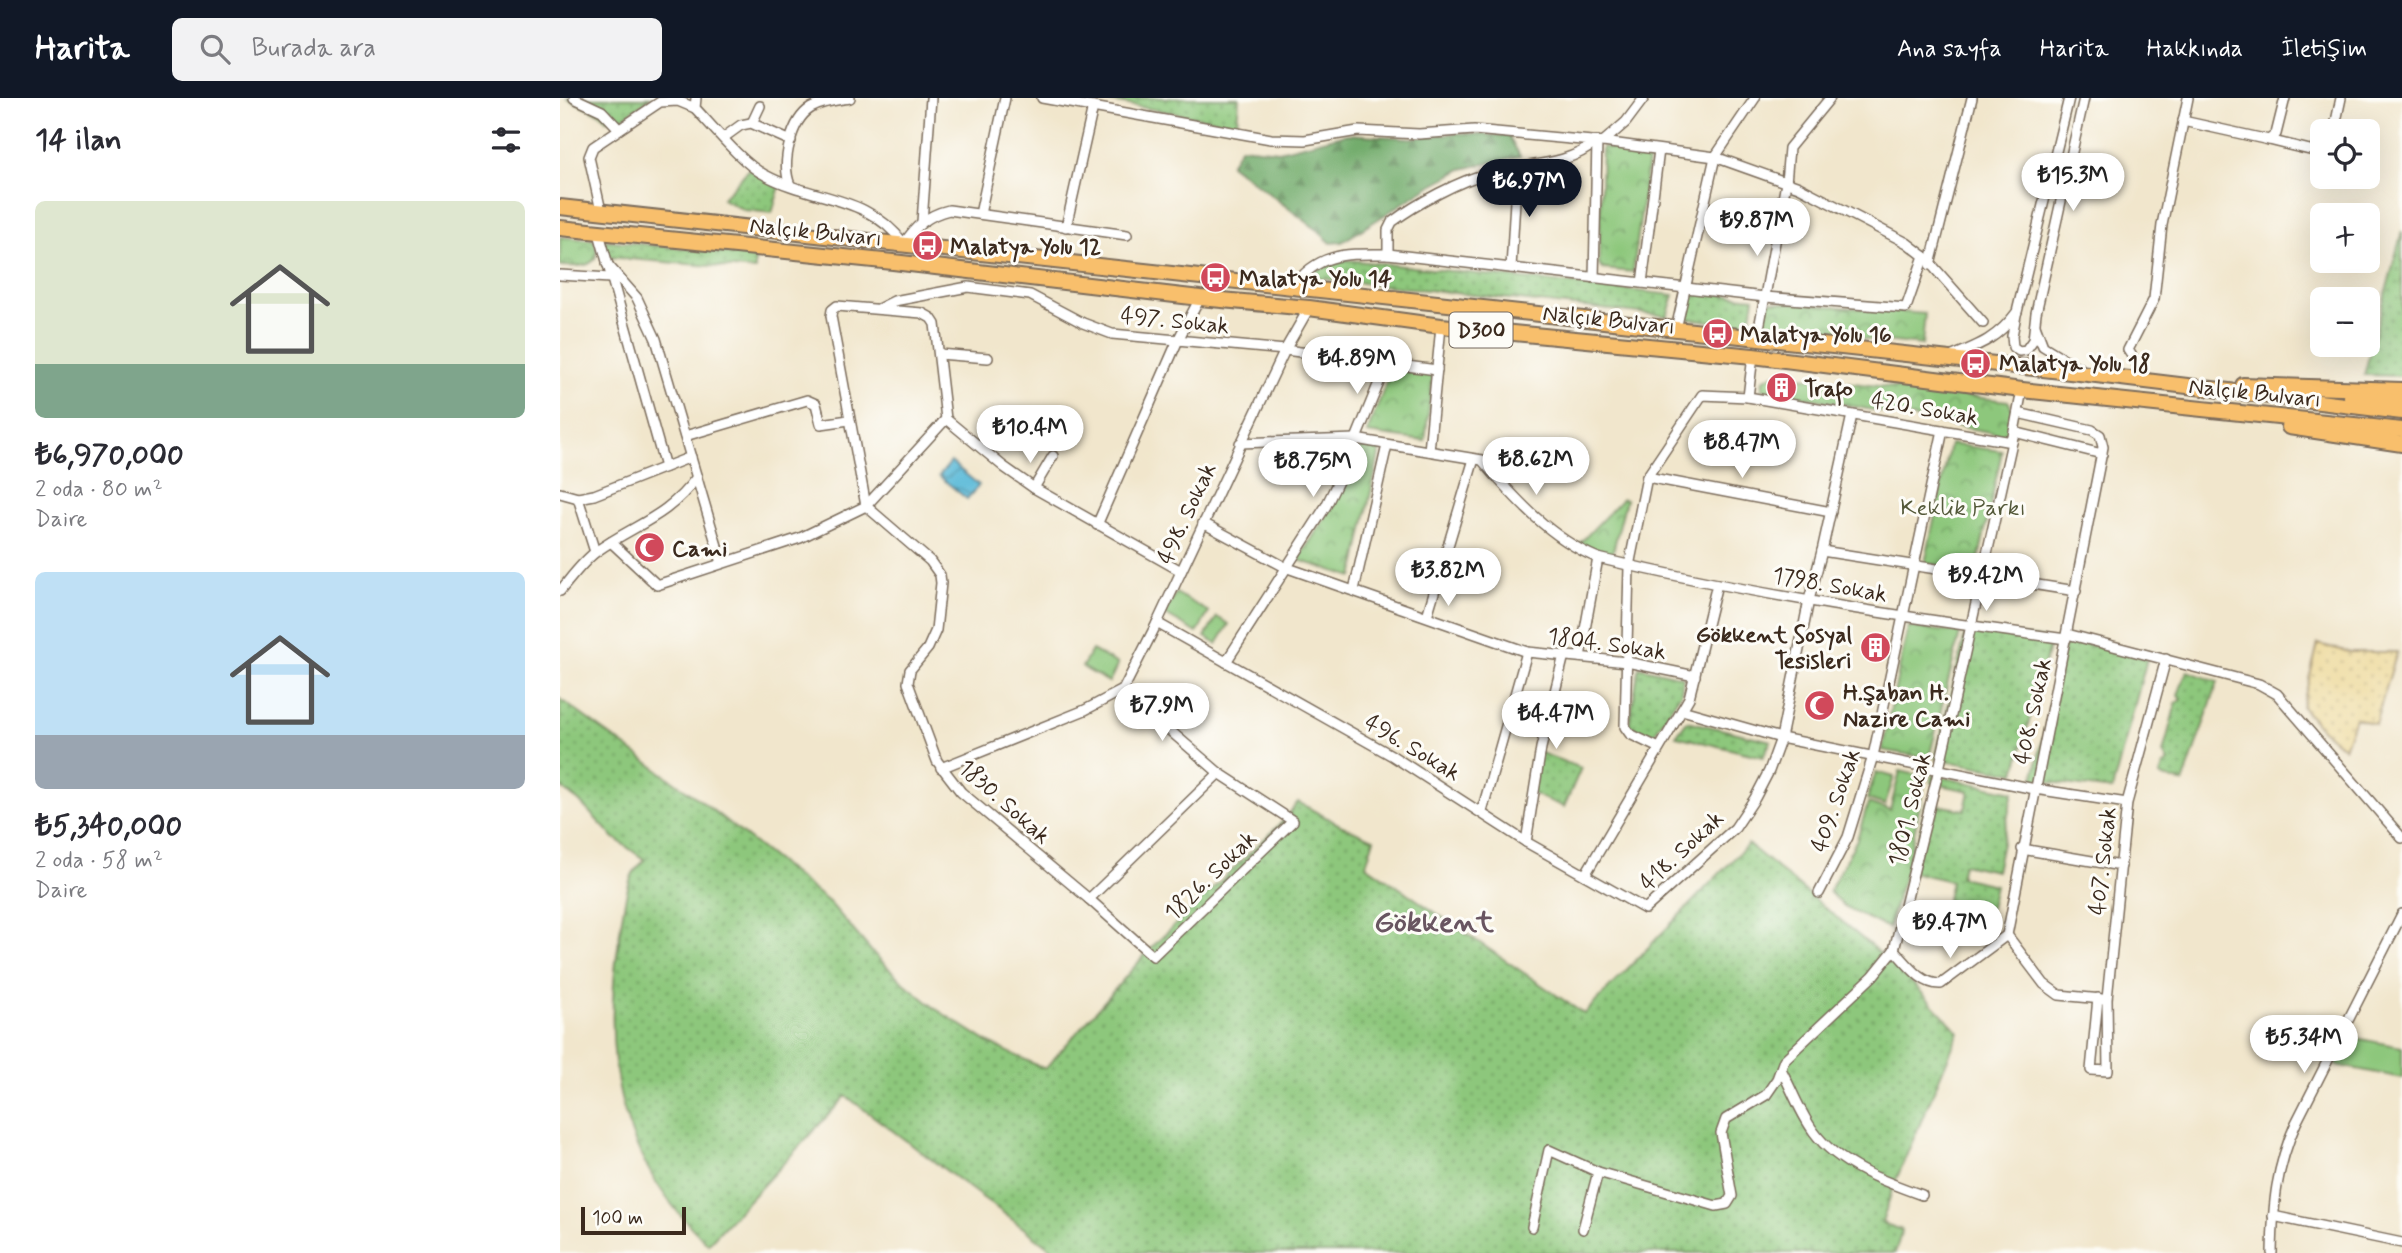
<!DOCTYPE html>
<html lang="tr">
<meta charset="utf-8">
<style>
body{margin:0;font-family:Mynerve,sans-serif;background:#f2f2f3;color:#2b2b33;height:100vh;display:flex;flex-direction:column;font-size:26px;white-space:nowrap}
*{box-sizing:border-box;margin:0}
p{font-size:23px;color:#7c7c81}
.icon{flex:none;width:38px;height:38px;fill:none;stroke:currentColor;stroke-width:2;stroke-linecap:round;stroke-linejoin:round}
.map{position:relative;flex:1;overflow:hidden}
.drawer{display:flex;flex-direction:column;background:#fff;width:560px}
.drawer>*{flex:none}
.tools{position:absolute;left:1750px;top:21px;display:grid;gap:14px}
.tools a{display:grid;place-items:center;width:70px;height:70px;border-radius:10px;background:#fff;box-shadow:0 7px 28px #0002;font-size:35px}
.scale{position:absolute;left:21px;bottom:18px;width:105px;box-sizing:border-box;padding-left:7px;border:4px solid #3b2a1e;border-top:0;font-size:19px;line-height:24px;white-space:nowrap;color:#3b2a1e;-webkit-text-stroke:5px #fdfcf7;paint-order:stroke}
.price{position:absolute;translate:-50% -60px;padding:0 16px;border-radius:24px;background:#fff;color:#222;font-size:23px;line-height:46px;filter:drop-shadow(0 2px 4px #0008)}
.price::after{content:'';position:absolute;left:50%;top:42px;width:21px;height:16px;margin-left:-10px;background:inherit;clip-path:polygon(0 0,100% 0,50% 100%)}
.price.active{background:#111827;color:#fff}
ul{padding:0;list-style:none}
li{display:grid;align-content:center;gap:14px;height:371px;padding:0 35px}
li span{display:grid;place-items:center;height:217px;border-radius:10px;color:#555}
li>.icon{margin-inline-start:auto}
span .icon{width:126px;height:126px;fill:#fffc;stroke-width:1}
li b{font-size:30px}
h2{display:flex;justify-content:space-between;align-items:center;height:84px;padding:0 35px;font-size:30px}
header{display:flex;align-items:center;gap:42px;box-sizing:border-box;height:98px;padding:0 35px;background:#111827;color:#fff}
header strong{font-size:33px}
nav{display:flex;gap:38px;margin-inline-start:auto;font-size:24px}
.search{width:490px;height:63px;background:#f2f2f3;display:flex;align-items:center;gap:18px;box-sizing:border-box;padding:0 24px;border-radius:10px;color:#7c7c81;font-size:26px}
main{display:flex;flex:1;min-height:0}
.map>svg:first-child{display:block}
.grass{fill:url(#grass-dots);stroke:#64784d;stroke-width:2}
.forest{fill:url(#forest-firs);stroke:#566b45;stroke-width:2}
.sand{fill:url(#sand-dots);stroke:#94825e;stroke-width:2}
.park{fill:url(#park-crowns);stroke:#64784d;stroke-width:2}
.garden{fill:#8dc77c;stroke:#64784d;stroke-width:2}
.water{fill:url(#water-waves);stroke:#4a727b;stroke-width:2}
.lines{fill:none;stroke-linecap:round;stroke-linejoin:round}
.minor-casing{stroke:#7b6c5b;stroke-width:12}
.highway-casing{stroke:#7b6c5b;stroke-width:18}
.minor{stroke:#fff;stroke-width:9}
.highway{stroke:#f8bf6c;stroke-width:14}
.labels{text-anchor:middle;stroke-width:6;stroke-linejoin:round;paint-order:stroke}
.shield{fill:#fdfcf7;stroke:#75695f;stroke-width:2}
.shield-label{font-size:21px;font-weight:bold;fill:#3b2a1e}
.street-label{font-size:23px;fill:#3b2a1e;stroke:#fdfcf7}
.poi-label{font-size:23px;font-weight:bold;fill:#3b2a1e;stroke:#fdfcf7;text-anchor:start}
.park-label{font-size:23px;fill:#54593a;stroke:#fdfcf7}
.district-label{font-size:30px;font-weight:bold;fill:#695561;stroke:#fdfcf7}
</style>
<header>
<strong>Harita</strong>
<div class="search"><svg class="icon" aria-label="search" viewBox="0 0 24 24"><circle cx="10" cy="10" r="6"/><path d="M15 15l6 6"/></svg>Burada ara</div>
<nav><a>Ana sayfa</a><a>Harita</a><a>Hakkında</a><a>İletişim</a></nav>
</header>
<main>
<section class="drawer">
<h2>14 ilan<svg class="icon" aria-label="filters" viewBox="0 0 24 24"><path d="M4 7h16M4 17h16"/><circle cx="9" cy="7" r="2"/><circle cx="15" cy="17" r="2"/></svg></h2>
<ul>
<li><span style="background:linear-gradient(#dfe7d0 75%,#7fa58c 0)"><svg class="icon" aria-label="home" viewBox="0 0 24 24"><path d="M3 11l9-7 9 7M6 9v11h12V9"/></svg></span><div><b>₺6,970,000</b><p>2 oda · 80 m²</p><p>Daire</p></div></li>
<li><span style="background:linear-gradient(#bfe0f5 75%,#9aa5b1 0)"><svg class="icon" aria-label="home" viewBox="0 0 24 24"><path d="M3 11l9-7 9 7M6 9v11h12V9"/></svg></span><div><b>₺5,340,000</b><p>2 oda · 58 m²</p><p>Daire</p></div></li>
</ul>
</section>
<div class="map">
<svg width="1842" height="1155" viewBox="0 0 1842 1155">
<defs>
<pattern id="grass-dots" width="8" height="8" patternUnits="userSpaceOnUse" patternTransform="scale(1.75)"><rect width="8" height="8" fill="#8dc77c"/><path d="M2 2h.1M6 6h.1" fill="none" stroke="#74a265" stroke-width="1.8" stroke-linecap="round"/></pattern>
<pattern id="forest-firs" width="22" height="20" patternUnits="userSpaceOnUse" patternTransform="scale(1.75)"><rect width="22" height="20" fill="#72ac6c"/><path d="M5 1l3.5 6h-7zM16 11l3.5 6h-7z" fill="#5f8c58"/></pattern>
<pattern id="sand-dots" width="8" height="8" patternUnits="userSpaceOnUse" patternTransform="scale(1.75)"><rect width="8" height="8" fill="#eeda9e"/><path d="M2 2h.1M6 6h.1" fill="none" stroke="#cdbb88" stroke-width="1.8" stroke-linecap="round"/></pattern>
<pattern id="park-crowns" width="20" height="18" patternUnits="userSpaceOnUse" patternTransform="scale(1.75)"><rect width="20" height="18" fill="#8dc77c"/><path d="M2 6a3 3 0 1 1 6 0M12 15a3 3 0 1 1 6 0" fill="none" stroke="#74a265"/></pattern>
<pattern id="water-waves" width="16" height="10" patternUnits="userSpaceOnUse" patternTransform="scale(1.75)"><rect width="16" height="10" fill="#59b9d8"/><path d="M0 5q4-4 8 0t8 0" fill="none" stroke="#4b97af"/></pattern>
</defs>
<rect width="100%" height="100%" fill="#fdfcf7"/>
<filter id="ink" filterUnits="userSpaceOnUse"><feTurbulence type="fractalNoise" baseFrequency=".0143" numOctaves="2"/><feDisplacementMap in="SourceGraphic" scale="14" xChannelSelector="R" yChannelSelector="G"/><feConvolveMatrix kernelMatrix="1 2 1 2 8 2 1 2 1" color-interpolation-filters="sRGB"/></filter>
<filter id="wash" filterUnits="userSpaceOnUse"><feTurbulence type="fractalNoise" baseFrequency=".00686" numOctaves="4" result="noise"/><feDisplacementMap in="SourceGraphic" scale="28" xChannelSelector="R" yChannelSelector="G"/><feGaussianBlur stdDeviation="1.57" result="paint"/><feColorMatrix in="noise" values="0 0 0 0 0 0 0 0 0 0 0 0 0 0 0 0 0 1.4 0 .05"/><feComposite in="paint" operator="in"/></filter>
<g filter="url(#wash)">
<rect width="100%" height="100%" fill="#f1e6cc"/>
<!-- grass -->
<g class="grass">
<path d="M 6,0 L 90,0 L 59,22 L 46,22 L 41,16 Z"/>
<path d="M 529,0 L 679,0 L 677,26 Z"/>
<path d="M 189,71 L 220,88 L 212,115 L 184,112 L 162,101 Z"/>
<path d="M 1842,133 L 1842,278 L 1804,277 Z"/>
<path d="M 44,142 L 195,158 L 195,172 L 48,159 Z"/>
<path d="M 788,162 L 1114,197 L 1107,218 L 747,179 L 769,164 Z"/>
<path d="M 1128,193 L 1194,200 L 1191,220 L 1183,227 L 1121,220 Z"/>
<path d="M 1407,529 L 1491,542 L 1455,675 L 1375,661 Z"/>
<path d="M 1506,541 L 1587,561 L 1552,692 L 1473,682 Z"/>
<path d="M 1079,569 L 1123,579 L 1121,595 L 1093,638 L 1069,628 Z"/>
<path d="M 1627,573 L 1658,584 L 1623,685 L 1600,678 L 1603,667 L 1608,664 L 1603,655 L 1616,605 L 1621,602 L 1618,597 Z"/>
<path d="M 0,601 L 141,703 L 270,805 L 312,854 L 343,884 L 376,911 L 429,945 L 485,971 L 591,850 L 722,724 L 738,704 L 780,727 L 814,741 L 806,767 L 1024,916 L 1188,746 L 1339,871 L 1399,934 L 1333,1089 L 1322,1125 L 1342,1132 L 1335,1155 L 497,1155 L 286,998 L 148,1146 C 57,1062 41,960 59,841 C 61,826 66,785 74,774 C 77,769 81,766 85,762 L 53,739 L 19,703 L 0,689 Z"/>
<path d="M 1127,623 L 1211,643 L 1203,659 L 1116,638 Z"/>
<path d="M 976,653 L 1021,670 L 1004,709 L 968,694 Z"/>
<path d="M 1372,677 L 1453,694 L 1436,773 L 1403,766 L 1400,779 L 1435,787 L 1427,824 L 1384,815 L 1391,783 L 1351,774 L 1366,705 L 1405,712 L 1409,693 L 1371,685 Z"/>
</g>
<!-- forest -->
<path class="forest" d="M 898,35 L 949,38 L 960,58 L 902,71 L 870,88 L 782,144 L 771,145 L 756,131 L 670,66 L 681,49 L 719,53 L 787,36 L 851,40 Z"/>
<!-- sand -->
<path class="sand" d="M 1758,546 L 1789,554 L 1837,554 L 1815,626 L 1795,620 L 1784,650 L 1761,631 L 1742,609 Z"/>
<!-- park -->
<g class="park">
<path d="M 1042,49 L 1089,55 L 1073,174 L 1043,171 L 1039,167 Z"/>
<path d="M 0,139 L 34,142 C 44,171 19,169 0,168 Z"/>
<path d="M 1208,203 L 1365,216 L 1362,247 L 1202,230 Z"/>
<path d="M 833,268 L 873,275 L 865,343 L 807,335 Z"/>
<path d="M 1214,276 L 1448,303 L 1454,314 L 1450,338 L 1202,291 L 1203,282 Z"/>
<path d="M 1390,346 L 1442,353 L 1416,474 L 1365,465 Z"/>
<path d="M 802,348 L 820,351 L 793,479 L 738,462 L 772,409 Z"/>
<path d="M 1062,401 L 1066,402 L 1052,457 L 1015,450 Z"/>
<path d="M 1348,529 L 1400,535 L 1369,660 L 1322,652 Z"/>
<path d="M 1340,673 L 1366,679 L 1347,769 L 1328,830 L 1286,810 L 1269,794 L 1297,741 L 1308,705 L 1330,712 Z"/>
</g>
<!-- garden -->
<g class="garden">
<path d="M 616,495 L 649,514 L 637,535 L 604,516 Z"/>
<path d="M 657,519 L 669,526 L 657,546 L 645,539 Z"/>
<path d="M 532,552 L 558,566 L 549,584 L 522,569 Z"/>
<path d="M 1316,674 L 1334,679 L 1325,707 L 1307,701 Z"/>
<path d="M 1785,938 L 1842,949 L 1842,980 L 1776,967 Z"/>
</g>
<!-- water -->
<path class="water" d="M 391,364 L 419,387 L 407,401 L 379,378 Z"/>
</g>
<g filter="url(#ink)">
<g class="lines">
<defs>
<g id="minor">
<path d="M 14,0 L 42,13 L 59,31"/>
<path d="M 136,0 L 135,10 C 153,29 183,66 205,77 C 253,103 308,96 344,146 C 355,128 368,117 389,112 L 567,137"/>
<path d="M 482,0 L 711,41 L 745,42 L 798,33 L 859,36 L 914,32 L 1043,44 L 1155,59 L 1239,89 L 1347,145 L 1364,158 L 1423,225"/>
<path d="M 1623,23 L 1709,42 L 1716,36 L 1725,0"/>
<path d="M 192,25 L 200,8"/>
<path d="M 1774,33 L 1781,0"/>
<path d="M 163,40 L 181,27 L 191,25 L 231,43"/>
<path d="M 1709,42 L 1762,55"/>
<path d="M 1043,44 L 1066,24 L 1084,0"/>
<path d="M 230,87 C 221,65 231,22 251,10 C 263,3 277,2 290,0"/>
<path d="M 41,113 L 29,59 L 33,49 L 100,4 L 118,3 L 135,10"/>
<path d="M 420,116 L 445,0"/>
<path d="M 362,124 L 371,0"/>
<path d="M 506,129 L 533,9"/>
<path d="M 39,135 L 105,369"/>
<path d="M 828,156 L 828,132 L 832,124 C 856,106 900,82 929,75 C 966,65 1006,70 1037,43"/>
<path d="M 47,166 L 77,200 L 96,241 L 162,465"/>
<path d="M 1370,167 L 1412,0"/>
<path d="M 951,170 L 957,70"/>
<path d="M 0,177 L 50,180"/>
<path d="M 1034,180 L 1037,43"/>
<path d="M 1082,185 L 1099,52"/>
<path d="M 733,189 C 759,153 788,156 828,156 L 1205,199 L 1346,210 L 1364,158"/>
<path d="M 320,210 L 334,203 L 408,189 L 470,197 L 523,225 L 552,236 L 725,252 L 877,272"/>
<path d="M 1456,217 L 1452,238 L 1453,249 L 1459,253 L 1466,252 L 1473,242 L 1476,215 L 1524,0"/>
<path d="M 1475,227 L 1483,248 L 1524,273"/>
<path d="M 1116,231 L 1155,59 L 1195,0"/>
<path d="M 1197,241 L 1226,85 L 1229,50 L 1270,0"/>
<path d="M 379,256 L 428,260"/>
<path d="M 1390,259 C 1420,247 1438,240 1457,214 L 1509,0"/>
<path d="M 1582,273 L 1568,252 L 1594,201 L 1602,127 L 1628,0"/>
<path d="M 1188,299 L 1193,258"/>
<path d="M 1454,334 L 1542,356"/>
<path d="M 125,338 L 247,302 L 256,306 L 261,326 L 289,322"/>
<path d="M 680,345 L 795,341 L 922,362 C 954,400 991,441 1038,460"/>
<path d="M 869,353 L 881,228"/>
<path d="M 1087,379 L 1271,414"/>
<path d="M 474,390 L 493,358"/>
<path d="M 0,395 L 18,400 L 34,397 L 131,359"/>
<path d="M 18,400 L 35,454"/>
<path d="M 643,425 L 725,469 L 967,554 L 1067,564 L 1135,578"/>
<path d="M 537,427 L 618,242 L 640,200"/>
<path d="M 51,444 L 97,487 L 240,440 L 306,408 L 386,321"/>
<path d="M 1262,453 L 1516,493"/>
<path d="M 794,492 L 827,347"/>
<path d="M 0,493 C 11,480 23,463 37,453 C 75,426 107,420 137,379"/>
<path d="M 867,518 L 914,361"/>
<path d="M 597,525 L 831,657 L 966,744 L 1085,811 L 1175,730 L 1195,700 L 1209,673 L 1221,640 L 1249,502 L 1262,453 L 1292,317"/>
<path d="M 1507,536 L 1699,586 L 1717,596 L 1842,740"/>
<path d="M 1020,559 L 1038,460 C 1192,497 1349,520 1506,541"/>
<path d="M 666,564 L 766,408 L 782,375 L 827,265"/>
<path d="M 563,592 L 659,675"/>
<path d="M 1122,612 L 1221,640 L 1475,691 L 1567,705"/>
<path d="M 1099,650 L 1070,636 L 1065,629 L 1069,468 L 1087,379 L 1142,297 L 1188,299 L 1452,344"/>
<path d="M 381,670 L 525,612 L 563,592 L 597,525 L 725,252 L 749,210"/>
<path d="M 659,675 L 733,723 L 593,858 L 529,801 Z"/>
<path d="M 922,713 L 967,554"/>
<path d="M 966,744 L 981,650 L 1004,557"/>
<path d="M 1462,751 L 1561,768"/>
<path d="M 1025,777 L 1129,600 L 1157,486"/>
<path d="M 1259,795 L 1288,739 L 1313,658 L 1383,332"/>
<path d="M 529,801 L 401,694 L 377,663 L 348,585 L 350,572 L 368,550 L 376,532 L 381,485 L 380,477 L 370,463 L 306,408 L 271,218 L 272,212 L 277,208 L 362,215 L 371,220 L 375,226 L 386,321 L 444,369 L 474,390 L 621,473"/>
<path d="M 1447,837 L 1543,349 L 1540,337 L 1532,332 L 1458,315"/>
<path d="M 1447,837 L 1484,886 L 1499,897 L 1542,901"/>
<path d="M 1334,852 C 1347,865 1361,887 1381,886 L 1447,837"/>
<path d="M 1538,900 L 1531,972 L 1548,973 L 1547,901 L 1567,705 L 1606,561"/>
<path d="M 1221,971 C 1232,992 1240,1015 1254,1034 C 1278,1067 1325,1084 1362,1097"/>
<path d="M 1713,1118 L 1842,1145"/>
<path d="M 972,1129 L 989,1052 L 1038,1074 L 1156,1108 L 1167,1106 L 1172,1098 L 1161,1035 L 1166,1021 L 1206,997 L 1217,981 L 1224,962 L 1313,878 L 1334,852 L 1379,671 L 1452,344 L 1462,292"/>
<path d="M 1023,1131 L 1038,1074"/>
<path d="M 1712,1155 C 1713,1106 1716,1070 1736,1025 L 1842,816"/>
</g>
<g id="highway">
<path d="M 0,109 L 1528,276 L 1842,314"/>
<path d="M 0,130 L 333,164 L 640,200 L 749,210 L 881,228 L 1193,258 L 1462,292 L 1842,332"/>
<path d="M 1683,287 L 1842,292"/>
<path d="M 1791,299 L 1842,304"/>
<path d="M 1729,329 L 1842,346"/>
</g>
</defs>
<!-- minor casing -->
<use href="#minor" class="minor-casing"/>
<!-- highway casing -->
<use href="#highway" class="highway-casing"/>
<!-- minor -->
<use href="#minor" class="minor"/>
<!-- highway -->
<use href="#highway" class="highway"/>
</g>
</g>
<!-- icons -->
<defs>
<symbol id="bus-disc" viewBox="-11 -11 22 22"><circle r="9.5" fill="#d1495b" stroke="#fdfcf7"/><path d="M-5-6H5V4H4V6H2V4H-2V6H-4V4H-5ZM-3.5-4V0h7V-4ZM-3.5 1.2v1.5H-2V1.2ZM2 1.2v1.5H3.5V1.2Z" fill="#fff"/></symbol>
<symbol id="building-disc" viewBox="-11 -11 22 22"><circle r="9.5" fill="#d1495b" stroke="#fdfcf7"/><path d="M-4-6H4V6H1V3H-1V6H-4ZM-2.5-4.3h1.7v1.8h-1.7ZM.8-4.3h1.7v1.8H.8ZM-2.5-1h1.7V.8h-1.7ZM.8-1h1.7V.8H.8Z" fill="#fff"/></symbol>
<symbol id="mosque-disc" viewBox="-11 -11 22 22"><circle r="9.5" fill="#d1495b" stroke="#fdfcf7"/><path d="M3.5-4.9A6 6 0 1 0 3.5 4.9A5 5 0 1 1 3.5-4.9Z" fill="#fff"/></symbol>
</defs>
<g fill-rule="evenodd">
<use href="#bus-disc" x="350" y="130" width="35" height="35"/>
<use href="#bus-disc" x="638" y="162" width="35" height="35"/>
<use href="#bus-disc" x="1140" y="218" width="35" height="35"/>
<use href="#bus-disc" x="1398" y="248" width="35" height="35"/>
<use href="#building-disc" x="1204" y="272" width="35" height="35"/>
<use href="#mosque-disc" x="72" y="432" width="35" height="35"/>
<use href="#building-disc" x="1298" y="532" width="35" height="35"/>
<use href="#mosque-disc" x="1242" y="590" width="35" height="35"/>
</g>
<g class="labels">
<!-- shield labels -->
<rect class="shield" x="889.5" y="214.5" width="63" height="35" rx="5"/>
<g class="shield-label">
<text x="921" y="239">D300</text>
</g>
<!-- street labels -->
<g class="street-label">
<text transform="translate(256 133) rotate(6)" y="8">Nalçık Bulvarı</text>
<text transform="translate(1049 221) rotate(6)" y="8">Nalçık Bulvarı</text>
<text transform="translate(615 222) rotate(6)" y="8">497. Sokak</text>
<text transform="translate(1695 294) rotate(6)" y="8">Nalçık Bulvarı</text>
<text transform="translate(1365 310) rotate(10)" y="8">420. Sokak</text>
<text transform="translate(626 415) rotate(-65)" y="8">498. Sokak</text>
<text transform="translate(1270 486) rotate(10)" y="8">1798. Sokak</text>
<text transform="translate(1047 545) rotate(8)" y="8">1804. Sokak</text>
<text transform="translate(1472 613) rotate(-78)" y="8">408. Sokak</text>
<text transform="translate(853 649) rotate(31)" y="8">496. Sokak</text>
<text transform="translate(1275 702) rotate(-71)" y="8">409. Sokak</text>
<text transform="translate(445 703) rotate(42)" y="8">1830. Sokak</text>
<text transform="translate(1349 711) rotate(-76)" y="8">1801. Sokak</text>
<text transform="translate(1121 752) rotate(-43)" y="8">418. Sokak</text>
<text transform="translate(1542 763) rotate(-84)" y="8">407. Sokak</text>
<text transform="translate(650 777) rotate(-44)" y="8">1826. Sokak</text>
</g>
<!-- poi labels -->
<g class="poi-label">
<text x="390" y="156">Malatya Yolu 12</text>
<text x="679" y="188">Malatya Yolu 14</text>
<text x="1180" y="244">Malatya Yolu 16</text>
<text x="1439" y="273">Malatya Yolu 18</text>
<text x="1244" y="298">Trafo</text>
<text x="112" y="458">Cami</text>
<text x="1292" y="544" text-anchor="end">Gökkent Sosyal<tspan x="1292" dy="26">Tesisleri</tspan></text>
<text x="1283" y="602">H.Şaban H.<tspan x="1283" dy="26">Nazire Cami</tspan></text>
</g>
<!-- park labels -->
<g class="park-label">
<text x="1403" y="417">Keklik Parkı</text>
</g>
<!-- district labels -->
<g class="district-label">
<text x="874" y="833">Gökkent</text>
</g>
</g>
</svg>
<div class="tools">
<a><svg class="icon" aria-label="locate" viewBox="0 0 24 24"><circle cx="12" cy="12" r="6"/><path d="M12 2v4M12 18v4M2 12h4M18 12h4"/></svg></a>
<a>+</a>
<a>−</a>
</div>
<div class="scale">100 m</div>
<b class="price" style="left:1513px;top:115px">₺15.3M</b>
<b class="price active" style="left:969px;top:121px">₺6.97M</b>
<b class="price" style="left:1197px;top:160px">₺9.87M</b>
<b class="price" style="left:797px;top:298px">₺4.89M</b>
<b class="price" style="left:470px;top:367px">₺10.4M</b>
<b class="price" style="left:1182px;top:382px">₺8.47M</b>
<b class="price" style="left:976px;top:399px">₺8.62M</b>
<b class="price" style="left:753px;top:401px">₺8.75M</b>
<b class="price" style="left:888px;top:510px">₺3.82M</b>
<b class="price" style="left:1426px;top:515px">₺9.42M</b>
<b class="price" style="left:602px;top:645px">₺7.9M</b>
<b class="price" style="left:996px;top:653px">₺4.47M</b>
<b class="price" style="left:1390px;top:862px">₺9.47M</b>
<b class="price" style="left:1744px;top:977px">₺5.34M</b>
</div>
</main>
